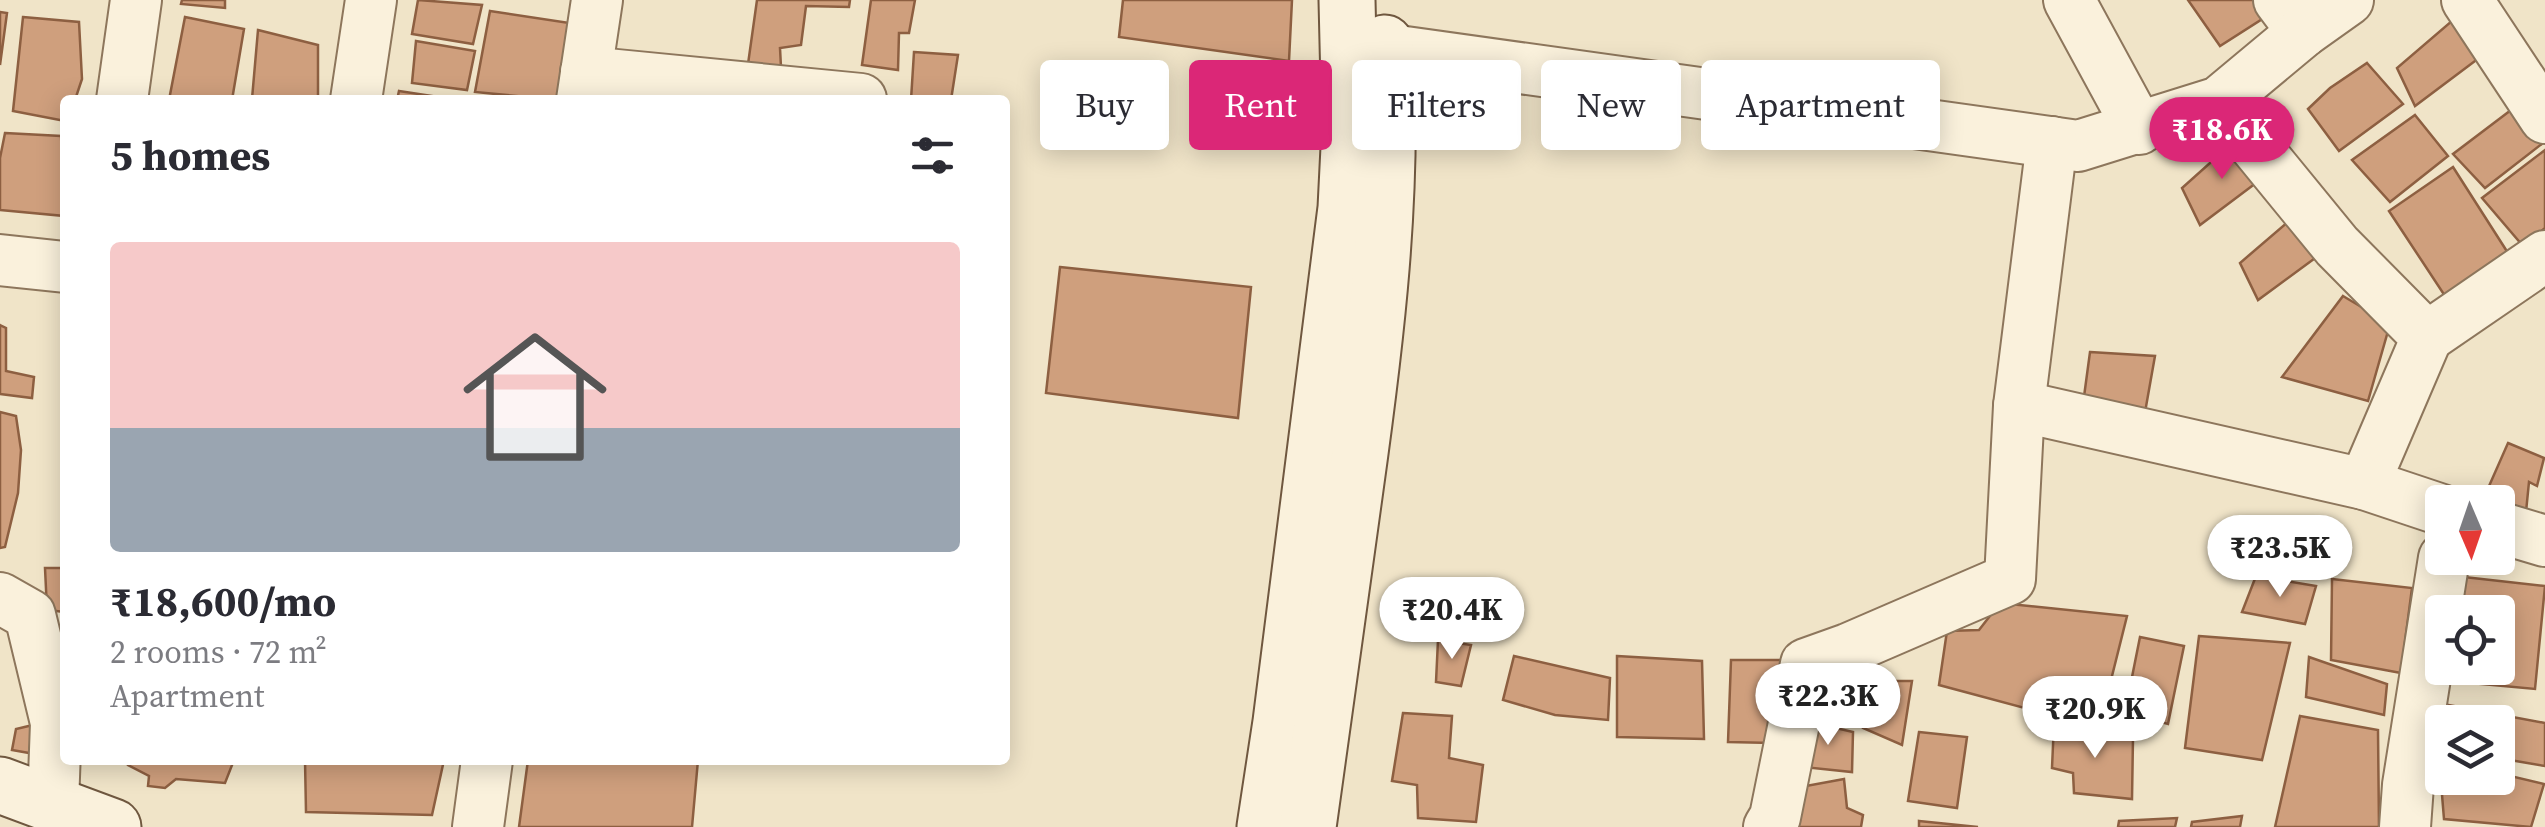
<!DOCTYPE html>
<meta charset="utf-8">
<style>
body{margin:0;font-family:"Source Serif 4",serif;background:#f2f2f3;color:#2b2b33;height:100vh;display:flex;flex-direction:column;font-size:38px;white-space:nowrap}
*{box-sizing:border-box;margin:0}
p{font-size:32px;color:#7c7c81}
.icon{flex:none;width:55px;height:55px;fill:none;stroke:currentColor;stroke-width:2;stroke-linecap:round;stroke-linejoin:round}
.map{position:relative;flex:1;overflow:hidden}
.side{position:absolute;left:60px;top:95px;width:950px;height:670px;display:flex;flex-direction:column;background:#fff;border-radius:10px;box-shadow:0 5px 25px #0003}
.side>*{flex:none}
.hud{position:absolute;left:1040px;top:60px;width:950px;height:90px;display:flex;gap:20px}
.needle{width:65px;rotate:178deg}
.tools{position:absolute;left:2425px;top:485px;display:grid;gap:20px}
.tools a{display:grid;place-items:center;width:90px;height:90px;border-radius:10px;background:#fff;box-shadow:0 5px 25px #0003;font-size:50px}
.price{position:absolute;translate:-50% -85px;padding:0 22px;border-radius:35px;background:#fff;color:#222;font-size:32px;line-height:65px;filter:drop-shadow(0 2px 5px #0008)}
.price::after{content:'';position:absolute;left:50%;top:60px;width:30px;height:22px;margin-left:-15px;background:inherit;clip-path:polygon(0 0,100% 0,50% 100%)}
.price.active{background:#db2777;color:#fff}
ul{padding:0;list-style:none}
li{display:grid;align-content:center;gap:20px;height:530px;padding:0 50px}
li+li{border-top:2px solid #e1e1e2}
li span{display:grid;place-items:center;height:310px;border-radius:10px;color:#555}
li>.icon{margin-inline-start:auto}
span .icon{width:180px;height:180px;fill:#fffc;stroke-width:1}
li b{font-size:42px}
h2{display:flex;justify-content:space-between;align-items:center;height:120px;padding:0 50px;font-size:42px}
.pill{padding:0 35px;border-radius:10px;background:#fff;box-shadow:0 5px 25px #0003;font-size:35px;line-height:90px}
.pill.active{background:#db2777;color:#fff}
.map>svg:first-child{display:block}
.building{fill:#cf9f7d;stroke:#8d5f41;stroke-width:2.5}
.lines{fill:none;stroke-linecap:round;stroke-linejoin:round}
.street-casing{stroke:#8d765c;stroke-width:54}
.secondary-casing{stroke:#6f573f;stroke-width:59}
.street{stroke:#faf1dc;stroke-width:50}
.secondary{stroke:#faf1dc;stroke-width:55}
</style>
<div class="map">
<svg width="2545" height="827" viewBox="0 0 2545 827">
<rect width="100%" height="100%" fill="#f0e4c8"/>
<!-- building -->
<g class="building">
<path d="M 182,0 L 225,0 L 225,8 L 181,4 Z"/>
<path d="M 418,0 L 482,5 L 473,44 L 412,34 Z"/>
<path d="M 757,0 L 850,0 L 849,7 L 806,6 L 801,45 L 780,48 L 781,67 L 748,64 Z"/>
<path d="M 871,0 L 915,0 L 909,33 L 899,33 L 898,70 L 862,65 Z"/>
<path d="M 1123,0 L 1292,0 L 1289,61 L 1119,37 Z"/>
<path d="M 2188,0 L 2261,0 L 2270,14 L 2220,46 Z"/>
<path d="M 490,11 L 576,24 L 558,100 L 475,92 Z"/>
<path d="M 0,12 L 7,13 L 0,65 Z"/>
<path d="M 23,17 L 79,22 L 82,79 L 75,100 L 65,100 L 65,121 L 13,111 Z"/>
<path d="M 185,17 L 244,29 L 232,100 L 169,100 Z"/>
<path d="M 2453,20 L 2479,58 L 2415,106 L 2397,68 Z"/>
<path d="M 258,30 L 318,45 L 318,100 L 252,99 Z"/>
<path d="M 416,41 L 475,51 L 467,90 L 412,83 Z"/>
<path d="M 914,52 L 958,55 L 951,100 L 911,100 Z"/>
<path d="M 2367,63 L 2403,104 L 2339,151 L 2308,109 L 2330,88 Z"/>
<path d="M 399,91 L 458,100 L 397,100 Z"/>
<path d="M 2515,107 L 2543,143 L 2485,188 L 2453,154 Z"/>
<path d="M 2415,115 L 2448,156 L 2390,202 L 2352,160 Z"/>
<path d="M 5,133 L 61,136 L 65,216 L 0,210 L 0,158 Z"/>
<path d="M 2238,138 L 2264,177 L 2200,225 L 2182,188 Z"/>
<path d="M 2545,150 L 2545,228 L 2523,246 L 2482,198 Z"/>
<path d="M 2453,167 L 2508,253 L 2445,296 L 2389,211 Z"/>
<path d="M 2296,215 L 2322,253 L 2258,300 L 2240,263 Z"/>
<path d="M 1060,267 L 1251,287 L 1238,418 L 1046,393 Z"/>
<path d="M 2343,296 L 2390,324 L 2368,401 L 2282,377 Z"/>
<path d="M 0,325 L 6,328 L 6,371 L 34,377 L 32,398 L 0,394 Z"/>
<path d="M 2090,352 L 2155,356 L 2144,418 L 2083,404 Z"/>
<path d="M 0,412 L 16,416 L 21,450 L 18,493 L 5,547 L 0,548 Z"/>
<path d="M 2508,443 L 2544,458 L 2537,486 L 2529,482 L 2525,522 L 2498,516 L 2498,502 L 2482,502 Z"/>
<path d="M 45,568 L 65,568 L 65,612 L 47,610 Z"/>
<path d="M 2256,576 L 2316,586 L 2305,624 L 2242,612 Z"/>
<path d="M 2455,576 L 2545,586 L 2535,689 L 2450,681 L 2451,668 L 2498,668 L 2498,612 L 2454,612 Z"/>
<path d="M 2332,579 L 2412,588 L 2401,673 L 2331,660 Z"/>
<path d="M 2000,603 L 2127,616 L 2099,728 L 1939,685 L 1947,631 L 1979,630 Z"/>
<path d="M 2199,636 L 2290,643 L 2262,760 L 2185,748 Z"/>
<path d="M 2140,637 L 2184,646 L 2168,724 L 2125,712 Z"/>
<path d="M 1438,640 L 1471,645 L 1461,686 L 1436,682 Z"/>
<path d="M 1514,656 L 1610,678 L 1608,720 L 1555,715 L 1503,700 Z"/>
<path d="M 1617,656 L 1702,661 L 1704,739 L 1617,737 Z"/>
<path d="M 2309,657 L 2387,684 L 2384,715 L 2306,697 Z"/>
<path d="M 1731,660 L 1793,660 L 1773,743 L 1728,742 Z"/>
<path d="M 1870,681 L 1912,681 L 1902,745 L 1863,728 Z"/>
<path d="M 2443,704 L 2545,723 L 2545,766 L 2498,758 L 2498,722 L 2449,722 Z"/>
<path d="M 1403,713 L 1452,716 L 1449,758 L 1483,765 L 1476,822 L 1418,818 L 1417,785 L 1392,781 Z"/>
<path d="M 2300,716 L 2378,730 L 2379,827 L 2275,827 Z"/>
<path d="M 1806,721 L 1853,732 L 1852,772 L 1803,767 Z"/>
<path d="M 2054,723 L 2133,738 L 2132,799 L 2074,793 L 2073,773 L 2052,768 Z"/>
<path d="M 33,725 L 29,753 L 12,750 L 16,729 Z"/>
<path d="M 1919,732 L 1967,737 L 1957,808 L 1908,801 Z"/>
<path d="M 2439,758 L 2442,759 L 2442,778 L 2498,778 L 2498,773 L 2544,784 L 2531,827 L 2444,819 Z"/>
<path d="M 129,760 L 234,760 L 225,783 L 176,779 L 165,788 L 148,786 L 149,776 L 128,765 Z"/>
<path d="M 305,760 L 444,760 L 432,815 L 306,812 Z"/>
<path d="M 528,760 L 698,760 L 692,827 L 519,827 Z"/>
<path d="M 1844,779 L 1847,808 L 1863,815 L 1861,827 L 1797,827 L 1795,788 Z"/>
<path d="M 2242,816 L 2240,827 L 2191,827 L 2192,822 Z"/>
<path d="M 2177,818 L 2175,827 L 2118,827 L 2119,821 Z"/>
<path d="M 1919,821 L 1978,827 L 1919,827 Z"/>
</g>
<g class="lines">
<defs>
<g id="street">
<path d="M 2069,0 L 2139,129"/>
<path d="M 2279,0 L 2303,32"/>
<path d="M 2467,0 L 2545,118"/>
<path d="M 1348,44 L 2078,146 L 2219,102 L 2303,32 L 2348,0"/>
<path d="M 586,72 L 861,99"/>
<path d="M 122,100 L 136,0"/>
<path d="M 356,100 L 371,0"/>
<path d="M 582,100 L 597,0"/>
<path d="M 2219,102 L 2337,246 L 2427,337 L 2364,484 L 2442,510"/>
<path d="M 0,260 L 65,267"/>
<path d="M 2427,337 L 2545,256"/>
<path d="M 2019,406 L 2364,484"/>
<path d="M 2498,527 L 2545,541"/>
<path d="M 0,598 L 30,615 L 56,723 L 53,804"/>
<path d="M 478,827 L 487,760"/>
<path d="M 1769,827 L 1775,817 L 1806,664 L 1848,649 L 2010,579 L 2019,406 L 2052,142"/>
<path d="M 2405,827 L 2408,785 L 2444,558"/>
</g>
<g id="secondary">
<path d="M 0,785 L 113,827"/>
<path d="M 1265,827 L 1281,722 L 1346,208 L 1350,127 L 1347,0"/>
<path d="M 1308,827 C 1324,714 1340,601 1355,489 C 1376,340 1394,193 1385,43"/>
</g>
</defs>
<!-- street casing -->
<use href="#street" class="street-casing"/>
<!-- secondary casing -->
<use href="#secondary" class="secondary-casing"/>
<!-- street -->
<use href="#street" class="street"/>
<!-- secondary -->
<use href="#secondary" class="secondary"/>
</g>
</svg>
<div class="tools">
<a><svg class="needle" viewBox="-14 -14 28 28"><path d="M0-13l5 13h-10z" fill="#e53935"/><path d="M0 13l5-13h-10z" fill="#7c7c81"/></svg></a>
<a><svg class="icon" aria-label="locate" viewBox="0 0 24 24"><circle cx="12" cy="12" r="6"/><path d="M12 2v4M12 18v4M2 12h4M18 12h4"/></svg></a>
<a><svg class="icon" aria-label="layers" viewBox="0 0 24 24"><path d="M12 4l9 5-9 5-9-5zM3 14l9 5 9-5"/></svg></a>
</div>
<b class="price active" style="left:2222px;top:182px">₹18.6K</b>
<b class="price" style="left:2280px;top:600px">₹23.5K</b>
<b class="price" style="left:1452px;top:662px">₹20.4K</b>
<b class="price" style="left:1828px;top:748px">₹22.3K</b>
<b class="price" style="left:2095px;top:761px">₹20.9K</b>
<div class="hud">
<a class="pill">Buy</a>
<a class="pill active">Rent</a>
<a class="pill">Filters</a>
<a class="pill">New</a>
<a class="pill">Apartment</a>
</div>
<section class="side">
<h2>5 homes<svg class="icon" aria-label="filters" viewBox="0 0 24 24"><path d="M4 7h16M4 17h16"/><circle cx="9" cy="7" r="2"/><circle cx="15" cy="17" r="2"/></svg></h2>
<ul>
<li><span style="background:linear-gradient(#f6c9c9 60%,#9aa5b1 0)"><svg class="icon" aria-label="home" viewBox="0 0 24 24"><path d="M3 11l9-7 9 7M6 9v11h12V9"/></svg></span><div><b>₹18,600/mo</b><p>2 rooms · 72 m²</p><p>Apartment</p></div></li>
</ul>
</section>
</div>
